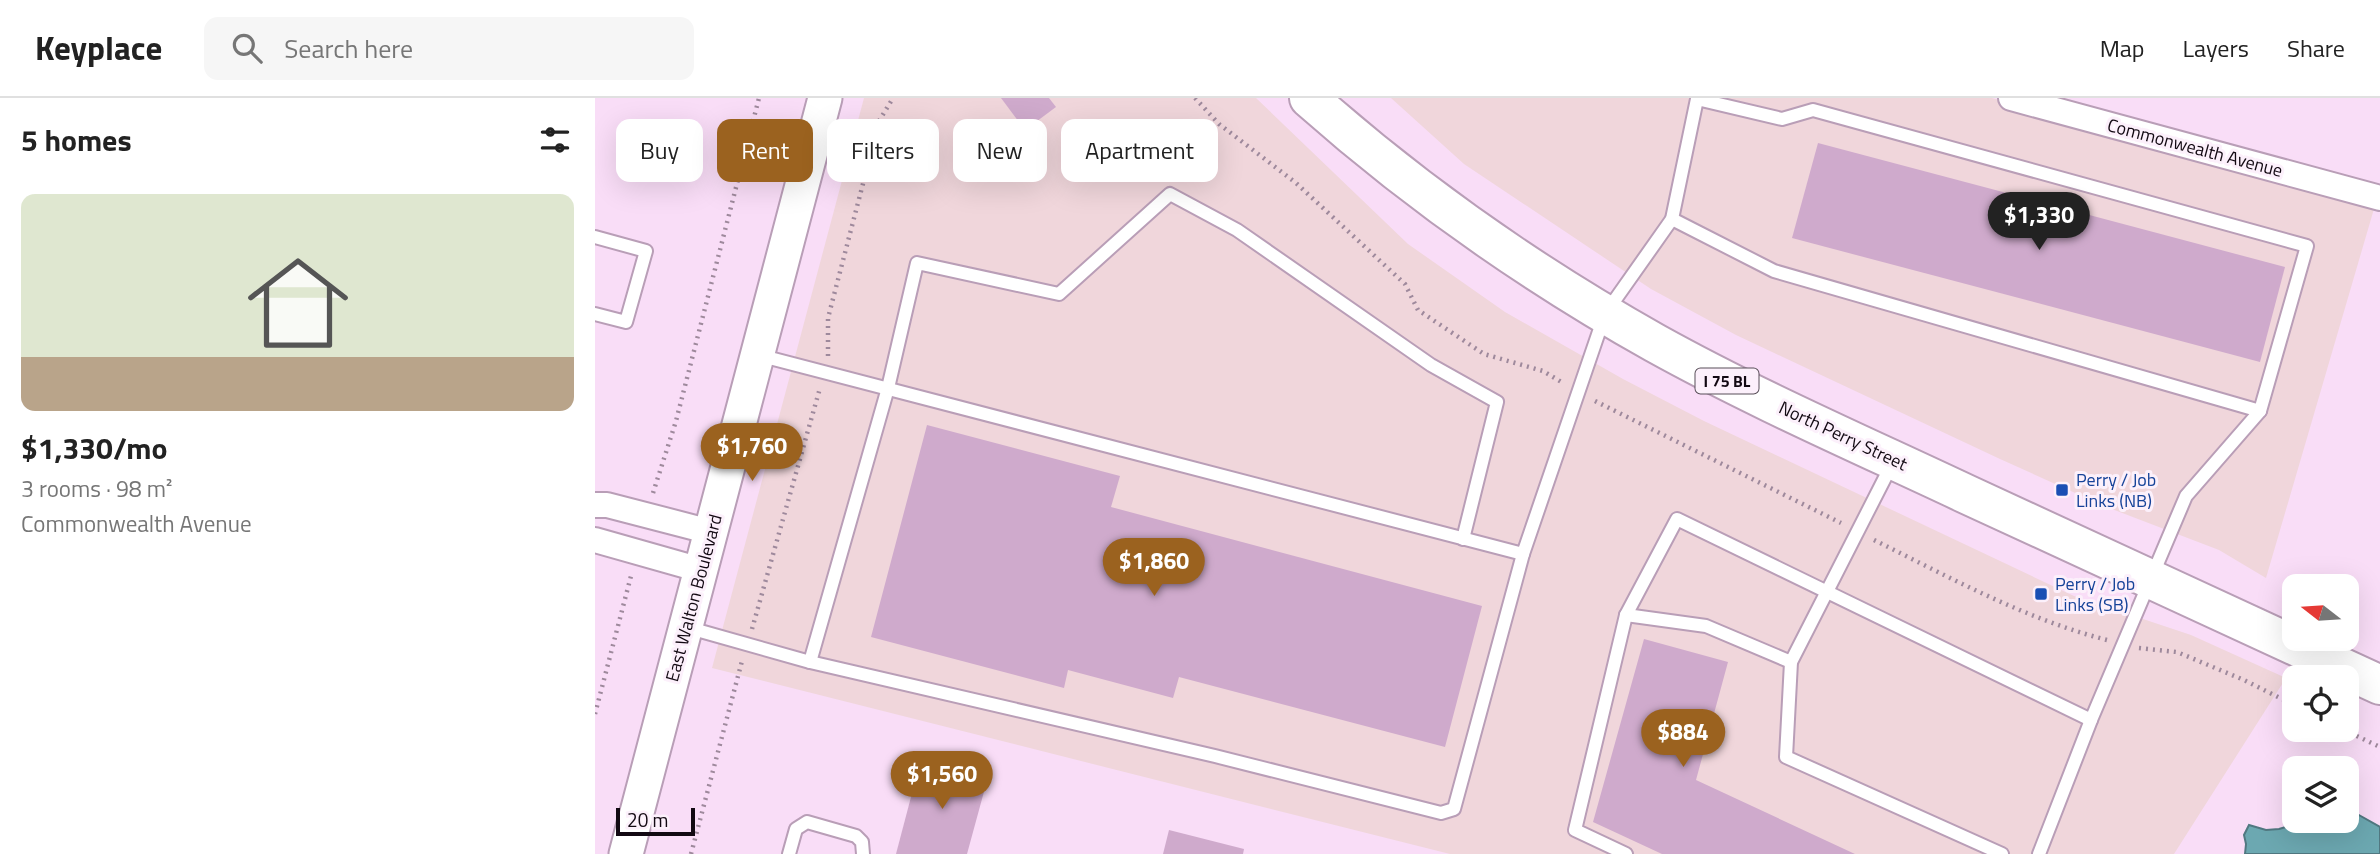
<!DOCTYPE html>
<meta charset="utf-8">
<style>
body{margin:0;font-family:"Titillium Web",sans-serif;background:#f6f6f6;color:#222;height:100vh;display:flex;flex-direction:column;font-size:26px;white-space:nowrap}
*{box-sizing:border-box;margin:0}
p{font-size:23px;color:#767676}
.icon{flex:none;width:38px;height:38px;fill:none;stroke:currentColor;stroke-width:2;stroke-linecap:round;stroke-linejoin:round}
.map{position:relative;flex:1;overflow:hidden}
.drawer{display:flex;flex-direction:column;background:#fff;width:595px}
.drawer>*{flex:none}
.top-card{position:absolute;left:21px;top:21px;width:665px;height:63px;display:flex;gap:14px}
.needle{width:46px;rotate:287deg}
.buttons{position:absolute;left:1687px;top:476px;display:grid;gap:14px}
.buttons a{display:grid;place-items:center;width:77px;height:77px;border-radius:14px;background:#fff;box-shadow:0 7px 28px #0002;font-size:35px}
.scale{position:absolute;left:21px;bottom:18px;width:79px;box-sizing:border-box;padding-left:7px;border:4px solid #120912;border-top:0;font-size:19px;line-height:24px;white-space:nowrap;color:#120912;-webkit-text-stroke:5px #fcf0fb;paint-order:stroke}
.price{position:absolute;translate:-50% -60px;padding:0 16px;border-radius:24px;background:#9b621f;color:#fff;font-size:23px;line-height:46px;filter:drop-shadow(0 2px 4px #0008)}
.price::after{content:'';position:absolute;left:50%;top:42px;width:21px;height:16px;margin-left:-10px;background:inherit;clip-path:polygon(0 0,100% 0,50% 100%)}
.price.current{background:#222;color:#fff}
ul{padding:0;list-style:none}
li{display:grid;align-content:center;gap:14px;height:371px;padding:0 21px}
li+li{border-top:2px solid #e0e0e0}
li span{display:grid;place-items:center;height:217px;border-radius:14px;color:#555}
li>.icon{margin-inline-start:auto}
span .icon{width:126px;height:126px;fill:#fffc;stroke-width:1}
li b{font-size:30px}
h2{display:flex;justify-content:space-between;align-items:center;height:84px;padding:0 21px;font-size:30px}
.tag{padding:0 24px;border-radius:14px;background:#fff;box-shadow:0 7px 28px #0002;font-size:24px;line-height:63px}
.tag.current{background:#9b621f;color:#fff}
header{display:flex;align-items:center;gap:42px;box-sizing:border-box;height:98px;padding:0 35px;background:#fff;border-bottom:2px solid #e0e0e0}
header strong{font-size:33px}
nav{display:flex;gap:38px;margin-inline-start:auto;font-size:24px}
.search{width:490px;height:63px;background:#f6f6f6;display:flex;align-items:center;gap:18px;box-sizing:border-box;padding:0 24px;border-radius:14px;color:#767676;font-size:26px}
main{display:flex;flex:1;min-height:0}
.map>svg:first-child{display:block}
.commercial{fill:#f0d6db}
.water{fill:#6ca8b1;stroke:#517881;stroke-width:2}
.building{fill:#cfaacc}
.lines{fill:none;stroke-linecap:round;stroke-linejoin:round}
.lane-casing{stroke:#b99eb7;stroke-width:16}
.street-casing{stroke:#b99eb7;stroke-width:28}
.secondary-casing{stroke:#b99eb7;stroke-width:37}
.primary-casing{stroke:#b99eb7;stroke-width:42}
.path{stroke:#9e899c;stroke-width:4.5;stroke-dasharray:2 5;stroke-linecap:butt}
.lane{stroke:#fff;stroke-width:12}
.street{stroke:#fff;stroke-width:24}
.secondary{stroke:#fff;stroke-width:33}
.primary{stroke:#fff;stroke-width:38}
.transit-dot{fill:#1a4fb4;stroke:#fcf0fb;stroke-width:2.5}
.labels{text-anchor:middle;stroke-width:6;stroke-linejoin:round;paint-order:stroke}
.shield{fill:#fcf0fb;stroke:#584e58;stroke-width:2}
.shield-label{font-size:16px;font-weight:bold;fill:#120912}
.street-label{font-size:18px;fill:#120912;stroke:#fcf0fb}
.transit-label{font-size:18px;fill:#164399;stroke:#fcf0fb;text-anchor:start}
</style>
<header>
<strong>Keyplace</strong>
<div class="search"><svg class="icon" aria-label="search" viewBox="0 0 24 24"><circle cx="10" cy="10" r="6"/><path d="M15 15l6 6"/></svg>Search here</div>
<nav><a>Map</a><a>Layers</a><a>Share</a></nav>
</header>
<main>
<section class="drawer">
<h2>5 homes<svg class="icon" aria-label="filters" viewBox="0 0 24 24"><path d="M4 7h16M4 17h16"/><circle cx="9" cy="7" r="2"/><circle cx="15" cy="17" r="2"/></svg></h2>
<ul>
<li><span style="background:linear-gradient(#dfe7d0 75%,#b9a48a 0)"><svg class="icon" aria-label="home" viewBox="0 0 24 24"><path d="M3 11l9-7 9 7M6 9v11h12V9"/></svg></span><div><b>$1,330/mo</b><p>3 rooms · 98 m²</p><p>Commonwealth Avenue</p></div></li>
</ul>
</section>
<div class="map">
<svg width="1785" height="756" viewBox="0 0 1785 756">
<rect width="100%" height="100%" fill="#f9ddf7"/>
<!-- commercial -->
<g class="commercial">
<path d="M 269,0 L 661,0 L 813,146 L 910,214 L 1028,281 L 1109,323 L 1479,498 L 1596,537 L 1691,580 L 1579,756 L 855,756 L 117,570 Z"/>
<path d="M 796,0 L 1397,0 L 1781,104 L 1671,480 L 1624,452 L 1509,408 L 1405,361 L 1141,237 L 1056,191 L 869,66 Z"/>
</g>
<!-- water -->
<path class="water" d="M 1755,712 L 1785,729 L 1785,756 L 1650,756 L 1651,746 L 1649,737 L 1654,727 L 1671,732 L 1684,731 L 1711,723 L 1752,723 L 1752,714 Z"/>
<!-- building -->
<g class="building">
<path d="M 406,0 L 454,0 L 461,9 L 430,32 Z"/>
<path d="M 1223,45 L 1690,169 L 1665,264 L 1197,140 Z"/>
<path d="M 332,327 L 525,378 L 516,409 L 887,508 L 850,649 L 584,579 L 578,600 L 473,572 L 469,590 L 276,539 Z"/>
<path d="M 1049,541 L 1133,564 L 1101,682 L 1260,756 L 1067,756 L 998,724 Z"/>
<path d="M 326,661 L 393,679 L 372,756 L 301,756 Z"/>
<path d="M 574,732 L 649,751 L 648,756 L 568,756 Z"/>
</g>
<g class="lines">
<defs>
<g id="lane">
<path d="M 224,26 L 329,52"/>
<path d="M 1077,121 L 1179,173 L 1665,313"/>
<path d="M 0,139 L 51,153 L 31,224 L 0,216"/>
<path d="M 163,257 L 928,456 L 1010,216 L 1077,121 L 1102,1 L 1187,21 L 1218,12 L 1712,148 L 1665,313 L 1591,398 L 1496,622 L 1444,756"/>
<path d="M 1297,366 L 1196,564 L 1191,659 L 1407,756"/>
<path d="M 1031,517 L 1082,421 L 1496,622"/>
<path d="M 91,529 L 215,564 L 293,290 L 322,165 L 464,196 L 575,96 L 642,132 L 836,267 L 902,304 L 868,441"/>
<path d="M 215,564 L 620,658 L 846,715 L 859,711 L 928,456"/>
<path d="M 194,756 L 201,731 L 212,724 L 261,738 L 267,744 L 268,756"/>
<path d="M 1031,756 L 980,732 L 1031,517 L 1111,528 L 1196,564"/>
</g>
<g id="street">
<path d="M 1416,0 L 1785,100"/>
<path d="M 0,407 L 12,407 L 116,434"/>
<path d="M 0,442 L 106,472"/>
</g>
<path id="secondary" d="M 31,756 L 230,0"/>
<path id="primary" d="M 714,0 C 820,94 937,176 1060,245 C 1161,301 1267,347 1371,396 C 1509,460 1647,523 1785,587"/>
</defs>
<!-- lane casing -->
<use href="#lane" class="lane-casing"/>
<!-- street casing -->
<use href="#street" class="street-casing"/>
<!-- secondary casing -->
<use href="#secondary" class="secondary-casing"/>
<!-- primary casing -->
<use href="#primary" class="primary-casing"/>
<!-- path -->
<g class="path">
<path d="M 600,0 L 624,26 L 701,85 L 810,186 L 823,212 L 889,256 L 948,273 L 968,285"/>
<path d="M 284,23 L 298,0"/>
<path d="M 233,258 L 233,220 L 276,55"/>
<path d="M 1000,303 L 1246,425"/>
<path d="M 58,395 L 81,323 L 164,0"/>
<path d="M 1279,442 C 1354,479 1430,521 1512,542"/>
<path d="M 157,531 L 225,290"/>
<path d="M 1544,550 L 1582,554 L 1649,582 L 1699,607"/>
<path d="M 0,616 L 36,478"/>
<path d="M 1749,632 L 1785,649"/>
<path d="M 96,756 L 147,563"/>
</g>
<!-- lane -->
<use href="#lane" class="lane"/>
<!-- street -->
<use href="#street" class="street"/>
<!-- secondary -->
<use href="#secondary" class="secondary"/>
<!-- primary -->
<use href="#primary" class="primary"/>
</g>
<!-- markers -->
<g class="transit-dot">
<rect x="1460" y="385" width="14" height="14" rx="3.5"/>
<rect x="1439" y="489" width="14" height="14" rx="3.5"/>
</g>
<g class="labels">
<!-- shield labels -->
<rect class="shield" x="1100.5" y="270.5" width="63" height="25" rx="5"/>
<g class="shield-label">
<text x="1132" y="289">I 75 BL</text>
</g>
<!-- street labels -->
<g class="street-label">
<text transform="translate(1600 50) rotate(15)" y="6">Commonwealth Avenue</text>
<text transform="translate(1248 338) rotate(25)" y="6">North Perry Street</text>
<text transform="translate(99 500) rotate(-75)" y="6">East Walton Boulevard</text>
</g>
<!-- transit labels -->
<g class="transit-label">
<text x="1481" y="388">Perry / Job<tspan x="1481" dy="21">Links (NB)</tspan></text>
<text x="1460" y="492">Perry / Job<tspan x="1460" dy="21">Links (SB)</tspan></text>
</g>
</g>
</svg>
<div class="buttons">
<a><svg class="needle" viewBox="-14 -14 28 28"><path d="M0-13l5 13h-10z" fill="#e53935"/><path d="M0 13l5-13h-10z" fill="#767676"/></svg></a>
<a><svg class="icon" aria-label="locate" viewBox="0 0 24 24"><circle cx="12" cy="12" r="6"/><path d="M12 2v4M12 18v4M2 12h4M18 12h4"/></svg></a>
<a><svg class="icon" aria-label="layers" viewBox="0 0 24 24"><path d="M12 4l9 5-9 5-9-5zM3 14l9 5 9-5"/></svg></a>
</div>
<div class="scale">20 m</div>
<b class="price current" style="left:1444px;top:154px">$1,330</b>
<b class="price" style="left:157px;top:385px">$1,760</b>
<b class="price" style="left:559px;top:500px">$1,860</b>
<b class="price" style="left:1088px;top:671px">$884</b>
<b class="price" style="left:347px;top:713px">$1,560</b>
<div class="top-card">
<a class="tag">Buy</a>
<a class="tag current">Rent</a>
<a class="tag">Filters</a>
<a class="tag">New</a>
<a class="tag">Apartment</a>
</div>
</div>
</main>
